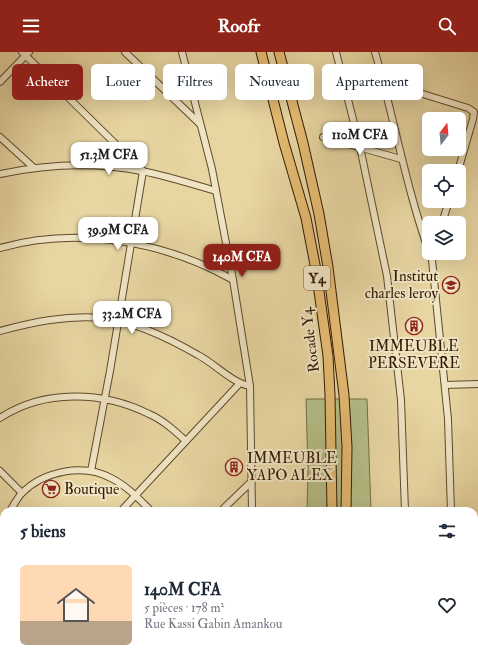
<!DOCTYPE html>
<html lang="fr">
<meta charset="utf-8">
<style>
body{margin:0;font-family:"IM FELL Double Pica",serif;background:#f2f2f3;color:#1f2937;height:100vh;display:flex;flex-direction:column;font-size:15px;white-space:nowrap}
*{box-sizing:border-box;margin:0}
p{font-size:13px;color:#747a83}
.icon{flex:none;width:22px;height:22px;fill:none;stroke:currentColor;stroke-width:2;stroke-linecap:round;stroke-linejoin:round}
.map{position:relative;flex:1;overflow:hidden}
.sheet{position:absolute;left:0px;top:455px;width:478px;height:156px;display:flex;flex-direction:column;background:#fff;border-radius:12px 12px 0 0;box-shadow:0 4px 16px #0002}
.sheet>*{flex:none}
.guide{position:absolute;left:12px;top:12px;width:454px;height:36px;display:flex;gap:8px}
.needle{width:26px;rotate:16deg}
.buttons{position:absolute;left:422px;top:60px;display:grid;gap:8px}
.buttons a{display:grid;place-items:center;width:44px;height:44px;border-radius:6px;background:#fff;box-shadow:0 4px 16px #0002;font-size:20px}
.price{position:absolute;translate:-50% -34px;padding:0 9px;border-radius:8px;background:#fff;color:#222;font-size:13px;line-height:26px;filter:drop-shadow(0 1px 2px #0008)}
.price::after{content:'';position:absolute;left:50%;top:24px;width:12px;height:9px;margin-left:-6px;background:inherit;clip-path:polygon(0 0,100% 0,50% 100%)}
.price.on{background:#8f2418;color:#fff}
ul{padding:0;list-style:none}
li{display:flex;align-items:center;gap:12px;height:100px;padding:0 20px}
li span{display:grid;place-items:center;flex:none;width:112px;height:80px;border-radius:6px;color:#555}
li>.icon{margin-inline-start:auto}
span .icon{width:48px;height:48px;fill:#fffc;stroke-width:1}
li b{font-size:17px}
h2{display:flex;justify-content:space-between;align-items:center;height:48px;padding:0 20px;font-size:17px}
.pill{padding:0 14px;border-radius:6px;background:#fff;box-shadow:0 4px 16px #0002;font-size:14px;line-height:36px}
.pill.on{background:#8f2418;color:#fff}
header{display:flex;justify-content:space-between;align-items:center;height:52px;padding:0 20px;background:#8f2418;color:#fff;font-size:18px;font-weight:800}
.map>svg:first-child{display:block}
.green{fill:#b4bd86;stroke:#746c44}
.lines{fill:none;stroke-linecap:round;stroke-linejoin:round}
.stream{stroke:#72786c;stroke-width:2}
.minor-casing{stroke:#604a2b;stroke-width:8}
.highway-casing{stroke:#331b03;stroke-width:11}
.minor{stroke:#efe4c3;stroke-width:6}
.highway{stroke:#e4ba71;stroke-width:9}
.labels{text-anchor:middle;stroke-width:4;stroke-linejoin:round;paint-order:stroke}
.shield{fill:#efe4c3;stroke:#6b573d;stroke-width:1}
.shield-label{font-size:14px;font-weight:bold;fill:#331b03}
.poi-label{font-size:15px;fill:#331b03;stroke:#efe4c3;text-anchor:start}
.street-label{font-size:15px;fill:#331b03;stroke:#efe4c3}
</style>
<header><svg class="icon" aria-label="menu" viewBox="0 0 24 24"><path d="M4 6h16M4 12h16M4 18h16"/></svg>Roofr<svg class="icon" aria-label="search" viewBox="0 0 24 24"><circle cx="10" cy="10" r="6"/><path d="M15 15l6 6"/></svg></header>
<div class="map">
<svg width="478" height="611" viewBox="0 0 478 611">
<rect width="100%" height="100%" fill="#e7d5a2"/>
<filter id="stains"><feTurbulence type="fractalNoise" baseFrequency=".005" numOctaves="4"/><feColorMatrix values="0 0 0 0 .2 0 0 0 0 .09 0 0 0 0 .02 0 0 0 .5 -.17"/></filter>
<radialGradient id="worn" r=".72"><stop offset=".6" stop-color="#630" stop-opacity="0"/><stop offset="1" stop-color="#630" stop-opacity=".3"/></radialGradient>
<!-- green -->
<g class="green">
<path d="M 306,347 L 367,347 L 371,459 L 307,459 L 308,419 Z"/>
<path d="M 271,607 L 376,607 L 376,611 L 267,611 Z"/>
</g>
<g class="lines">
<!-- stream -->
<path class="stream" d="M 301,611 L 302,607"/>
<defs>
<g id="minor">
<path d="M 22,0 L 143,119 L 110,319 L 91,419"/>
<path d="M 125,0 L 200,72"/>
<path d="M 182,0 L 212,117 L 233,228 L 250,334 L 252,459"/>
<path d="M 336,0 L 360,95 L 387,224 L 401,348 L 405,459"/>
<path d="M 375,0 C 394,66 406,135 429,200"/>
<path d="M 0,30 L 29,0"/>
<path d="M 384,30 L 468,56 L 474,60 L 473,67 L 458,119"/>
<path d="M 0,85 L 34,116"/>
<path d="M 323,85 L 401,107"/>
<path d="M 0,122 C 47,112 95,110 142,119 C 167,124 192,132 216,139"/>
<path d="M 442,171 L 449,149"/>
<path d="M 0,196 C 77,174 164,189 233,228"/>
<path d="M 429,201 L 432,208 L 448,367 L 451,459"/>
<path d="M 0,279 C 33,270 67,263 102,266 C 133,269 172,288 198,303 C 214,311 232,331 250,334"/>
<path d="M 445,333 L 478,332"/>
<path d="M 0,366 C 44,337 103,339 149,362 C 163,368 175,379 186,389"/>
<path d="M 0,419 L 22,441"/>
<path d="M 10,459 C 14,453 17,446 22,441 C 44,419 83,411 111,426 C 127,434 139,447 151,459"/>
<path d="M 121,459 L 240,331"/>
<path d="M 221,459 L 251,430"/>
<path d="M 4,474 L 1,495 L 4,511"/>
<path d="M 0,581 L 4,577"/>
<path d="M 411,607 L 411,611"/>
<path d="M 457,607 L 457,611"/>
<path d="M 72,611 L 76,607"/>
<path d="M 177,611 L 181,607"/>
</g>
<g id="highway">
<path d="M 261,0 L 284,91 L 306,166 L 316,218 L 328,304 L 330,343 L 332,459"/>
<path d="M 279,0 L 303,91 L 319,162 L 328,215 L 344,343 L 347,395 L 346,459"/>
<path d="M 260,611 L 265,607"/>
<path d="M 320,611 L 321,607"/>
<path d="M 333,611 L 334,607"/>
<path d="M 351,611 L 351,607"/>
</g>
</defs>
<!-- minor casing -->
<use href="#minor" class="minor-casing"/>
<!-- highway casing -->
<use href="#highway" class="highway-casing"/>
<!-- minor -->
<use href="#minor" class="minor"/>
<!-- highway -->
<use href="#highway" class="highway"/>
</g>
<!-- icons -->
<defs>
<symbol id="university-ring" viewBox="-11 -11 22 22"><circle r="9.5" fill="#efe4c3" stroke="#8f2418" stroke-width="1.5"/><path d="M0-5L7-2L0 1L-7-2ZM-4 1L0 2.5L4 1V4Q0 6-4 4Z" fill="#8f2418"/></symbol>
<symbol id="building-ring" viewBox="-11 -11 22 22"><circle r="9.5" fill="#efe4c3" stroke="#8f2418" stroke-width="1.5"/><path d="M-4-6H4V6H1V3H-1V6H-4ZM-2.5-4.3h1.7v1.8h-1.7ZM.8-4.3h1.7v1.8H.8ZM-2.5-1h1.7V.8h-1.7ZM.8-1h1.7V.8H.8Z" fill="#8f2418"/></symbol>
<symbol id="supermarket-ring" viewBox="-11 -11 22 22"><circle r="9.5" fill="#efe4c3" stroke="#8f2418" stroke-width="1.5"/><path d="M-6-5.5h2.5l.6 2H6L4.5 2H-2.5L-4.4-4H-6ZM-1.5 3.2a1.3 1.3 0 1 0 .1 0ZM3 3.2a1.3 1.3 0 1 0 .1 0Z" fill="#8f2418"/></symbol>
</defs>
<g fill-rule="evenodd">
<use href="#university-ring" x="441" y="223" width="20" height="20"/>
<use href="#building-ring" x="404" y="264" width="20" height="20"/>
<use href="#building-ring" x="224" y="405" width="20" height="20"/>
<use href="#supermarket-ring" x="41" y="427" width="20" height="20"/>
</g>
<g class="labels">
<!-- shield labels -->
<rect class="shield" x="304" y="214" width="26" height="24" rx="3"/>
<g class="shield-label">
<text x="317" y="231">Y4</text>
</g>
<!-- poi labels -->
<g class="poi-label">
<text x="438" y="229" text-anchor="end">Institut<tspan x="438" dy="17">charles leroy</tspan></text>
<text x="414" y="299" text-anchor="middle">IMMEUBLE<tspan x="414" dy="17">PERSEVERE</tspan></text>
<text x="247" y="411">IMMEUBLE<tspan x="247" dy="17">YAPO ALEX</tspan></text>
<text x="64" y="442">Boutique</text>
</g>
<!-- street labels -->
<g class="street-label">
<text transform="translate(310 288) rotate(-97)" y="5">Rocade Y4</text>
</g>
</g>
<rect width="100%" height="100%" filter="url(#stains)"/>
<rect width="100%" height="100%" fill="url(#worn)"/>
</svg>
<div class="buttons">
<a><svg class="needle" viewBox="-14 -14 28 28"><path d="M0-13l5 13h-10z" fill="#e53935"/><path d="M0 13l5-13h-10z" fill="#747a83"/></svg></a>
<a><svg class="icon" aria-label="locate" viewBox="0 0 24 24"><circle cx="12" cy="12" r="6"/><path d="M12 2v4M12 18v4M2 12h4M18 12h4"/></svg></a>
<a><svg class="icon" aria-label="layers" viewBox="0 0 24 24"><path d="M12 4l9 5-9 5-9-5zM3 14l9 5 9-5"/></svg></a>
</div>
<b class="price" style="left:360px;top:104px">110M CFA</b>
<b class="price" style="left:109px;top:124px">51.3M CFA</b>
<b class="price" style="left:118px;top:199px">39.9M CFA</b>
<b class="price on" style="left:242px;top:226px">140M CFA</b>
<b class="price" style="left:132px;top:283px">33.2M CFA</b>
<div class="guide">
<a class="pill on">Acheter</a>
<a class="pill">Louer</a>
<a class="pill">Filtres</a>
<a class="pill">Nouveau</a>
<a class="pill">Appartement</a>
</div>
<section class="sheet">
<h2>5 biens<svg class="icon" aria-label="filters" viewBox="0 0 24 24"><path d="M4 7h16M4 17h16"/><circle cx="9" cy="7" r="2"/><circle cx="15" cy="17" r="2"/></svg></h2>
<ul>
<li><span style="background:linear-gradient(#ffd9b3 70%,#b9a48a 0)"><svg class="icon" aria-label="home" viewBox="0 0 24 24"><path d="M3 11l9-7 9 7M6 9v11h12V9"/></svg></span><div><b>140M CFA</b><p>5 pièces · 178 m²</p><p>Rue Kassi Gabin Amankou</p></div><svg class="icon" aria-label="heart" viewBox="0 0 24 24"><path d="M12 20l-8-8c-3-5 5-10 8-4 3-6 11-1 8 4z"/></svg></li>
</ul>
</section>
</div>
